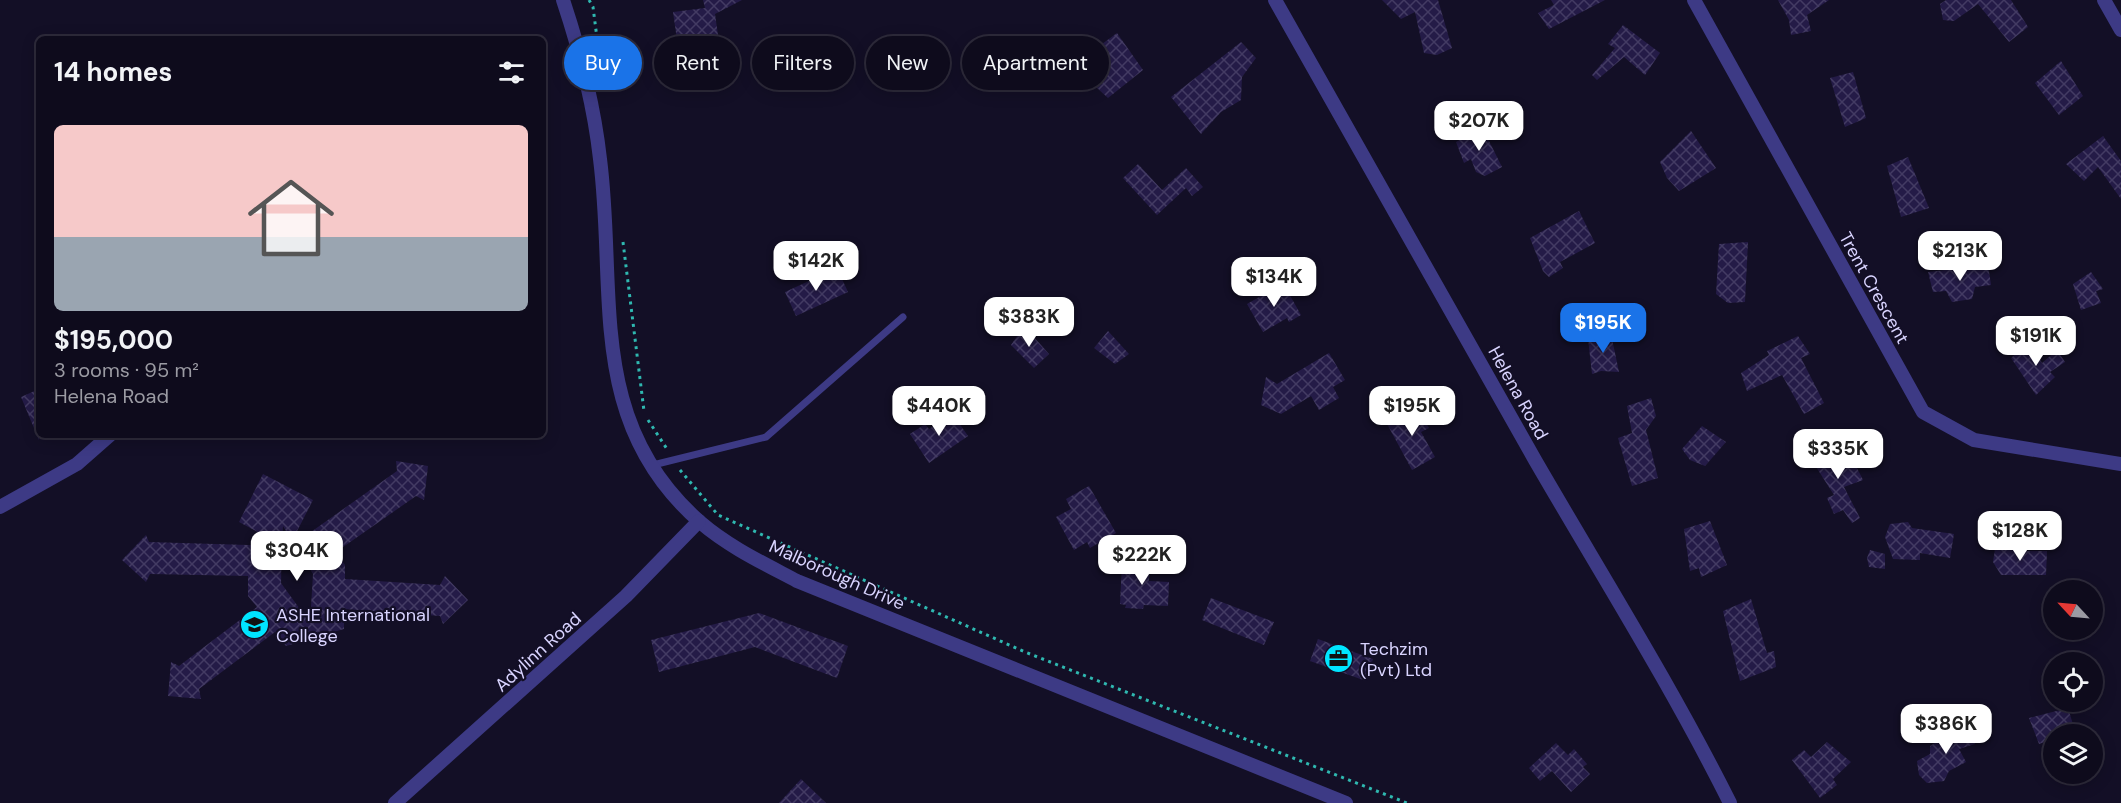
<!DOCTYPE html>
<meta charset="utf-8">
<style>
body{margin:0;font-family:"DM Sans",sans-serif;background:#171425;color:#f1f3f6;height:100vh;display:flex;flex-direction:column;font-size:22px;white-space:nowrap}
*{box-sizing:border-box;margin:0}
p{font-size:20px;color:#9b9ba3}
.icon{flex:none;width:33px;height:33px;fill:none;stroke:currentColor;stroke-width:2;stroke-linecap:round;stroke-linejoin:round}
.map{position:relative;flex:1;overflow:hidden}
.drawer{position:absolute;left:36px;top:36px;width:510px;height:402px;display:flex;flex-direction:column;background:#0e0b1c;border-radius:9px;box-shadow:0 3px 15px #0003,0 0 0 2px #2e2b3b}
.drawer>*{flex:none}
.hud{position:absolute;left:564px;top:36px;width:570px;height:54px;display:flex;gap:12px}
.needle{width:39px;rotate:296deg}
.tools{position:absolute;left:2043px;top:580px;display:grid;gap:12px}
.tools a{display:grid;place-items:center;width:60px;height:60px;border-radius:50%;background:#0e0b1c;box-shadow:0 3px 15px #0003,0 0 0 2px #2e2b3b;font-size:30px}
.price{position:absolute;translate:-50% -51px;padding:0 14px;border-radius:12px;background:#fff;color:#222;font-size:20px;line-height:39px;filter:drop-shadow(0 2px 3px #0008)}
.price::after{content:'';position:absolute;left:50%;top:36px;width:18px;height:14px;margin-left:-9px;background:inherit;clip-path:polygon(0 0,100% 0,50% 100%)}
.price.current{background:#1a73e8;color:#fff}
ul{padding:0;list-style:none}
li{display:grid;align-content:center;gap:12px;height:318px;padding:0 18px}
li+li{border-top:2px solid #2e2b3b}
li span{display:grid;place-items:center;height:186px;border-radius:9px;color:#555}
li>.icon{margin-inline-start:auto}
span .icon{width:108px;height:108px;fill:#fffc;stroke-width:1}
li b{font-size:26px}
h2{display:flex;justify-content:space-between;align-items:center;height:72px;padding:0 18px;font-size:26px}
.chip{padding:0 21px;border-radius:27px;background:#0e0b1c;box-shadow:0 3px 15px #0003,0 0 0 2px #2e2b3b;font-size:21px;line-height:54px}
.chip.current{background:#1a73e8;color:#fff}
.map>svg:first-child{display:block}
.building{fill:url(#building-cross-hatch)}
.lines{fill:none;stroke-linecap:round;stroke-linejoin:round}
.path{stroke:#2fb8b0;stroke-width:3;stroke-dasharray:3 4.5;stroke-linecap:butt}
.lane{stroke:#3d3a85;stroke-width:7}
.street{stroke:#3d3a85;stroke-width:14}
.labels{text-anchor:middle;stroke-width:4.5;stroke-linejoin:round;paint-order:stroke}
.street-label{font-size:18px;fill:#d9d4ff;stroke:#130f26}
.poi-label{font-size:18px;fill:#d9d4ff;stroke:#130f26;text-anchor:start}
</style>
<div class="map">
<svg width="2121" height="803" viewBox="0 0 2121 803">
<defs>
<pattern id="building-cross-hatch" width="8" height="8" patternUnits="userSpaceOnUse" patternTransform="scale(1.5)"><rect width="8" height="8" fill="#241b47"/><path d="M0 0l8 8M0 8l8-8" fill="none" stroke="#433b63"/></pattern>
</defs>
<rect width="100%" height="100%" fill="#130f26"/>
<!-- building -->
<g class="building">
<path d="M 703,0 L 742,0 L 715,14 L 722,63 L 733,61 L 735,75 L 709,79 L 703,36 L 677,40 L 673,12 L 705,8 Z"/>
<path d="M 1382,0 L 1438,0 L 1452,48 L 1437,55 L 1424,53 L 1415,12 L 1401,19 Z"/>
<path d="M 1551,0 L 1605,0 L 1549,29 L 1538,13 L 1554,5 Z"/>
<path d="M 1778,0 L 1829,0 L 1807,15 L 1811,31 L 1791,35 L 1789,20 Z"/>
<path d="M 1946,0 L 2011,0 L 2028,27 L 2009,42 L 1978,4 L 1954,21 L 1943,20 L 1940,4 Z"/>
<path d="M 1623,25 L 1660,53 L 1645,75 L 1624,57 L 1597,80 L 1592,75 L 1615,48 L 1608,44 Z"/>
<path d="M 1117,33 L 1143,70 L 1108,98 L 1095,86 L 1087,55 Z"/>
<path d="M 1241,42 L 1256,58 L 1242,77 L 1241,100 L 1221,112 L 1201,134 L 1171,97 Z"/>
<path d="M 2061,61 L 2083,96 L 2059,115 L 2035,83 Z"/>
<path d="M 1853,72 L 1866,118 L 1845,127 L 1830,78 Z"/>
<path d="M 1482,127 L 1502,167 L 1485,176 L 1476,172 L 1471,159 L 1464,163 L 1456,142 Z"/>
<path d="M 1691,131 L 1716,168 L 1679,191 L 1667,178 L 1660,162 Z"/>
<path d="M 2103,136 L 2121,161 L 2121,199 L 2098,167 L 2084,181 L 2066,164 Z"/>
<path d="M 1908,157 L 1929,208 L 1901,217 L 1887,166 Z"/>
<path d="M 1138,164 L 1162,190 L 1186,168 L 1203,187 L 1192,196 L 1186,188 L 1157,215 L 1123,178 Z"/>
<path d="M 1579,211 L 1595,243 L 1560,262 L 1563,268 L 1549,277 L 1543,271 L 1530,238 Z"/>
<path d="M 1748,242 L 1745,302 L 1728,303 L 1716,294 L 1719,244 Z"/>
<path d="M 1988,265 L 1991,285 L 1975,287 L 1972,299 L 1952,302 L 1946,291 L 1933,292 L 1928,272 Z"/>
<path d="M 837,268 L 848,292 L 796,316 L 785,292 Z"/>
<path d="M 2091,272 L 2103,289 L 2096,291 L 2101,303 L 2081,310 L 2073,284 Z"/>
<path d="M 1283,283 L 1301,315 L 1289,322 L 1287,318 L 1263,332 L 1247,304 Z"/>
<path d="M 1024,326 L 1049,354 L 1034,368 L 1011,345 Z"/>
<path d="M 1108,331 L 1129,354 L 1115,364 L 1094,348 Z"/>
<path d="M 1611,334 L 1619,372 L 1601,371 L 1592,374 L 1588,338 Z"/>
<path d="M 1798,336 L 1810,354 L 1801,358 L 1824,403 L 1804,414 L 1782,375 L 1747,391 L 1741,373 L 1769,355 L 1767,351 Z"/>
<path d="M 2030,341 L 2042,363 L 2057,350 L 2065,362 L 2050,372 L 2055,377 L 2036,395 L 2011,358 Z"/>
<path d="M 1329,353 L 1345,380 L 1333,387 L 1339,398 L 1319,410 L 1311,396 L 1281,414 L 1261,405 L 1266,377 L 1277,384 Z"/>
<path d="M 39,389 L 39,440 L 21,397 Z"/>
<path d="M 1651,398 L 1656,416 L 1646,430 L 1658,478 L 1632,486 L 1618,438 L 1632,433 L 1627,406 Z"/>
<path d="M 1417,406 L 1429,428 L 1421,432 L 1435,457 L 1412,470 L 1386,422 Z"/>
<path d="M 952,413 L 968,436 L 929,463 L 910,434 L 925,424 L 929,429 Z"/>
<path d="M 1702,426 L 1726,442 L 1705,466 L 1690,460 L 1682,449 Z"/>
<path d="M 1832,444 L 1844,463 L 1853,460 L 1863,480 L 1844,487 L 1860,518 L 1852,523 L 1843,510 L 1834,514 L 1827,498 L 1834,495 L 1811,459 Z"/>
<path d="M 396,461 L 428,466 L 424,500 L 416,496 L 336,552 L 345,565 L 345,579 L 440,585 L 445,576 L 468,600 L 443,624 L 440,616 L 344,609 L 344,629 L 286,646 L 275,632 L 199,689 L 201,699 L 168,696 L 171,662 L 179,666 L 257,607 L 248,596 L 248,576 L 150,574 L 146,582 L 122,560 L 146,535 L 149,542 L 282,546 L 281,583 L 310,623 L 313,574 L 294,544 L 397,471 Z"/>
<path d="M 263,474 L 313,500 L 292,541 L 283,526 L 282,545 L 239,522 Z"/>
<path d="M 1089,486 L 1116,533 L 1090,548 L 1087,542 L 1074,550 L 1056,517 L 1071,509 L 1066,499 Z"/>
<path d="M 1710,521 L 1727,565 L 1701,577 L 1699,568 L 1690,571 L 1684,529 Z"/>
<path d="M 1908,522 L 1912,528 L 1954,534 L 1950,558 L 1920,553 L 1920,560 L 1893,559 L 1885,537 L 1890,524 Z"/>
<path d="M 2003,543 L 2020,551 L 2047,551 L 2046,575 L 2001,575 L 1993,562 L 1995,549 L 2002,548 Z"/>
<path d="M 1870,550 L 1885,554 L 1885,569 L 1869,567 L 1867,558 Z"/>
<path d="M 1131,557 L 1150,558 L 1149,581 L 1169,582 L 1168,606 L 1144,605 L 1143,609 L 1125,608 L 1126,605 L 1120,604 L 1122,563 L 1131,564 Z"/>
<path d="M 1211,598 L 1274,622 L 1264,645 L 1202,620 Z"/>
<path d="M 1751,599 L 1767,653 L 1774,651 L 1776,667 L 1740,681 L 1723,611 Z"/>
<path d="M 759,613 L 848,646 L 837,678 L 755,647 L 659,672 L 651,640 Z"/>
<path d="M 1318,639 L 1373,659 L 1366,681 L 1310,661 Z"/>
<path d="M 2068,708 L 2075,731 L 2054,735 L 2054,739 L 2039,744 L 2029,718 Z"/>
<path d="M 1970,721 L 1975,744 L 1959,749 L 1966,762 L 1949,771 L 1944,781 L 1927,783 L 1919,775 L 1917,761 L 1930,754 L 1930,746 Z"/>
<path d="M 1827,742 L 1851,762 L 1833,779 L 1837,785 L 1820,798 L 1792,760 L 1804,750 L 1811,757 Z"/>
<path d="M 1556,743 L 1568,755 L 1574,749 L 1587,764 L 1583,767 L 1590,774 L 1571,792 L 1552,771 L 1540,781 L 1529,768 Z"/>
<path d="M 801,779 L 826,803 L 779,803 Z"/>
</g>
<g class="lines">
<!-- path -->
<g class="path">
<path d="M 589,0 L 593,7 L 601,69"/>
<path d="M 623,242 L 644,411"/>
<path d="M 648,420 L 667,449"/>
<path d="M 680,470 L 718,515 L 1025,652 L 1407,803"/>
</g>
<!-- lane -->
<path class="lane" d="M 653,465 L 766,437 L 903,317"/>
<!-- street -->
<g class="street">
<path d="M 563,0 C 580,51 594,105 600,159 C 617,292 585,422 700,522 C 729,547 763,563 797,581 L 1346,803"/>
<path d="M 1275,0 C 1363,153 1447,307 1535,460 C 1601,574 1671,685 1730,803"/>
<path d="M 1694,0 L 1923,412 L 1974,440 L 2121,464"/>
<path d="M 2104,0 L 2121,30"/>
<path d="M 0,507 L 77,464 L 110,435"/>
<path d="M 395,803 L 626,596 L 699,521"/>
</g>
</g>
<!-- icons -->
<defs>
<symbol id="university-disc" viewBox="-11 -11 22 22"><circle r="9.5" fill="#00e5ff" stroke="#130f26"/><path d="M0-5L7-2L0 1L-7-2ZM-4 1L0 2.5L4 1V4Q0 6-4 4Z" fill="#111"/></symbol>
<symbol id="office-disc" viewBox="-11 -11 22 22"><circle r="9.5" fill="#00e5ff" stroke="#130f26"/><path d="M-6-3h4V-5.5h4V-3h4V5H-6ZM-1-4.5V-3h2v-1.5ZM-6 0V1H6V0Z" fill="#111"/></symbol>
</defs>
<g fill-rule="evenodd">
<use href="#university-disc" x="238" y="608" width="33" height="33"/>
<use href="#office-disc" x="1322" y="642" width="33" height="33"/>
</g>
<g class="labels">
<!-- street labels -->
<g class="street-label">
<text transform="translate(1874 288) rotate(61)" y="6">Trent Crescent</text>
<text transform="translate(1518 393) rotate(61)" y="6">Helena Road</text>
<text transform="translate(837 575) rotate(24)" y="6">Malborough Drive</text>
<text transform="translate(538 652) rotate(-42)" y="6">Adylinn Road</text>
</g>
<!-- poi labels -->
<g class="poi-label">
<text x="276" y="621">ASHE International<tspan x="276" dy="21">College</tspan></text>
<text x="1360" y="655">Techzim<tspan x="1360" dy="21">(Pvt) Ltd</tspan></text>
</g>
</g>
</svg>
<div class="tools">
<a><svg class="needle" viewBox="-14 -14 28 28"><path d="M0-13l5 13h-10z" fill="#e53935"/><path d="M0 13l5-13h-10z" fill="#9b9ba3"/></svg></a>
<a><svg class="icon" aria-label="locate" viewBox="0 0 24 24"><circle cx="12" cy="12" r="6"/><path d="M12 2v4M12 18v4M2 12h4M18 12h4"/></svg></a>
<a><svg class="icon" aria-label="layers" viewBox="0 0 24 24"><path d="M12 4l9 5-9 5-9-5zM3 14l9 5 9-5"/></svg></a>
</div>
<b class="price" style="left:1479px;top:152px">$207K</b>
<b class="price" style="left:1960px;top:282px">$213K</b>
<b class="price" style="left:816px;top:292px">$142K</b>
<b class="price" style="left:1274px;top:308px">$134K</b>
<b class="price" style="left:1029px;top:348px">$383K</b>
<b class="price current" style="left:1603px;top:354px">$195K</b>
<b class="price" style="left:2036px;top:367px">$191K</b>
<b class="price" style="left:939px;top:437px">$440K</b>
<b class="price" style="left:1412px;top:437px">$195K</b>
<b class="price" style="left:1838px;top:480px">$335K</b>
<b class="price" style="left:2020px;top:562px">$128K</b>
<b class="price" style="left:297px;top:582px">$304K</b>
<b class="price" style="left:1142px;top:586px">$222K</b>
<b class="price" style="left:1946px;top:755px">$386K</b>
<div class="hud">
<a class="chip current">Buy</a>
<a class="chip">Rent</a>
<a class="chip">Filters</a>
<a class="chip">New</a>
<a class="chip">Apartment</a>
</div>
<section class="drawer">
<h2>14 homes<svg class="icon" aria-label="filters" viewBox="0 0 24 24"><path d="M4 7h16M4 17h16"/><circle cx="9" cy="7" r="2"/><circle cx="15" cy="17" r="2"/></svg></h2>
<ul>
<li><span style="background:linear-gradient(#f6c9c9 60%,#9aa5b1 0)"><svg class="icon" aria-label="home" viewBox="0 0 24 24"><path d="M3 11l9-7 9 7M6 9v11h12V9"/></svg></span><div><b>$195,000</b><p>3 rooms · 95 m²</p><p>Helena Road</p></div></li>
</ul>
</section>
</div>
